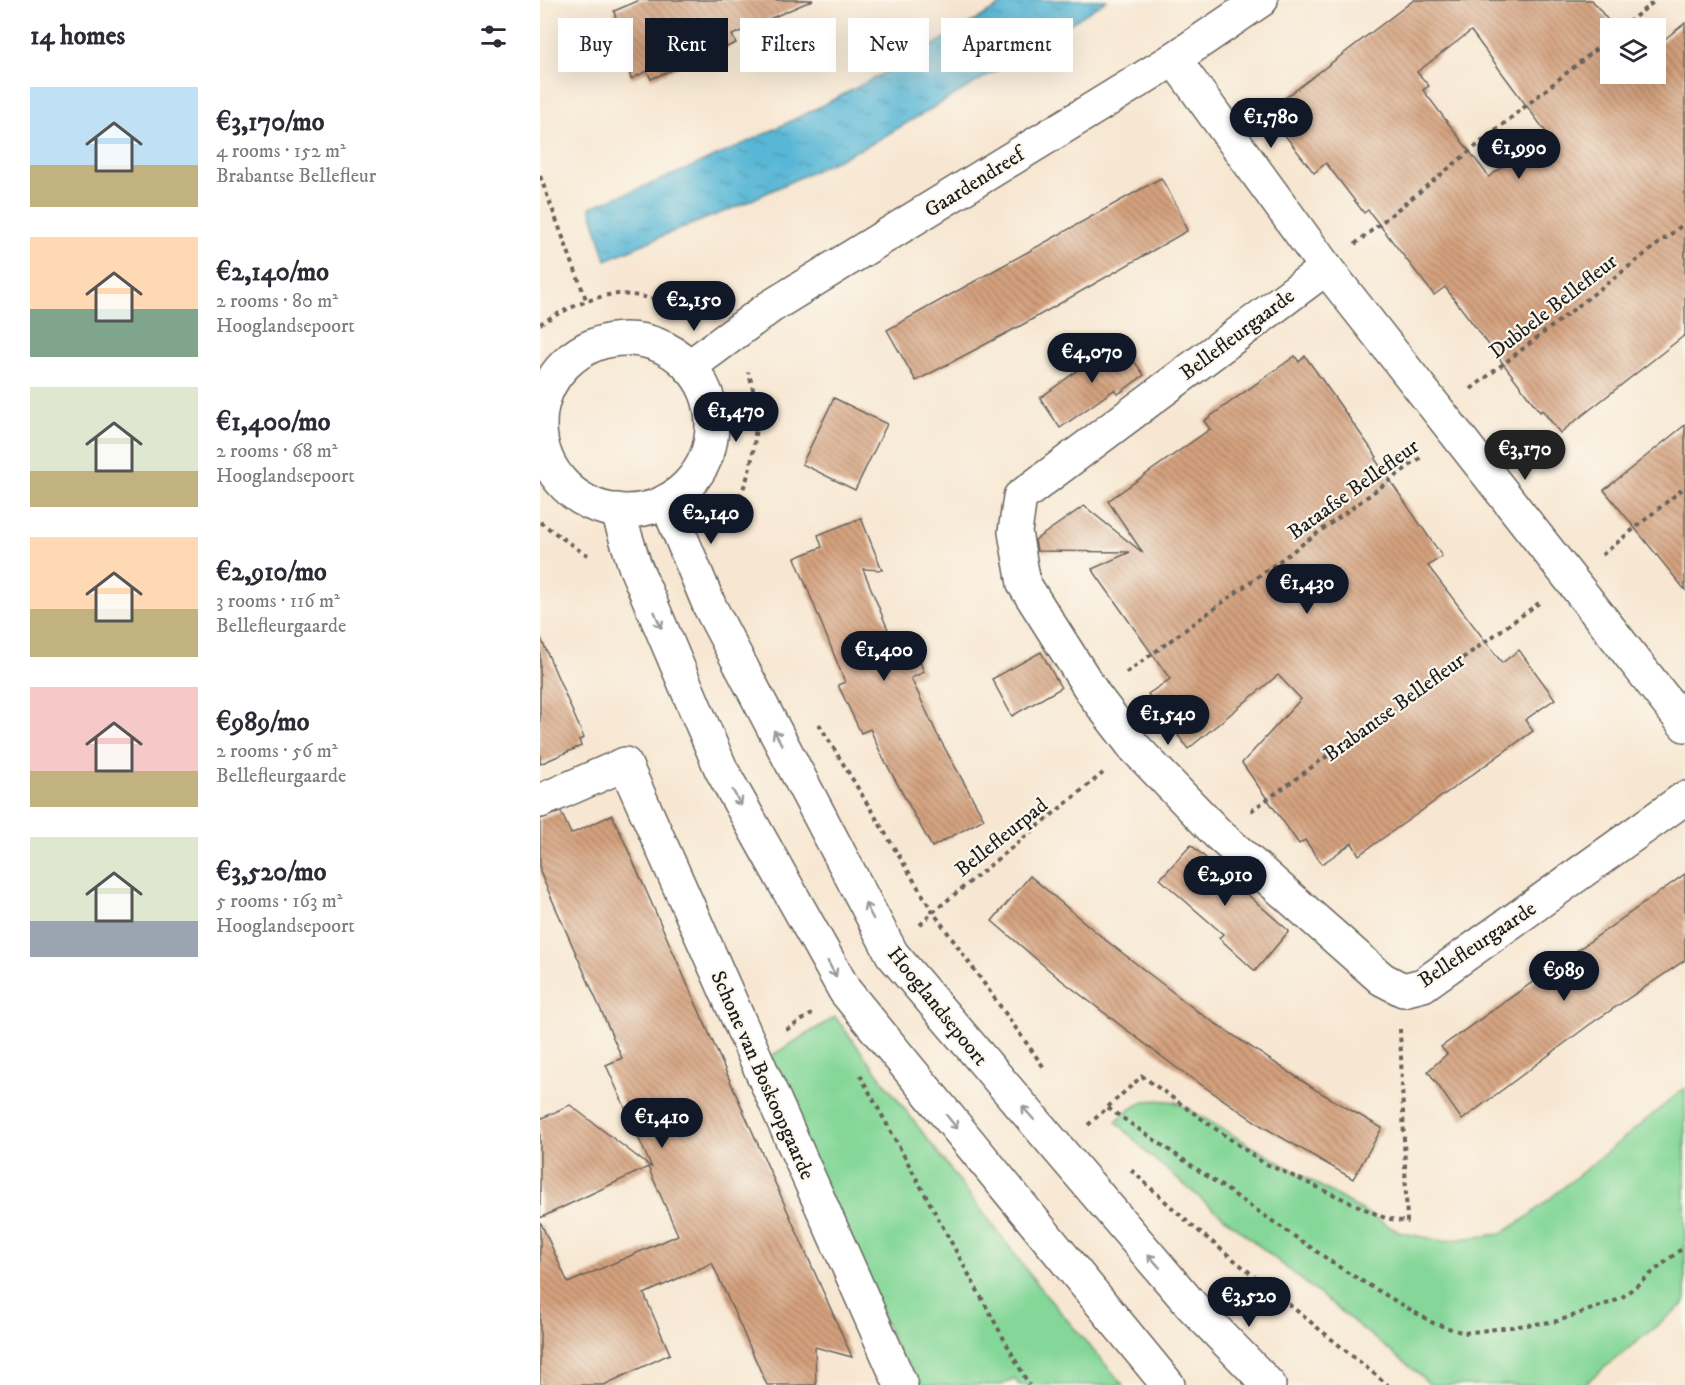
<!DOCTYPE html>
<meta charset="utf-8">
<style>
body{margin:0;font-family:"IM FELL DW Pica",serif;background:#f7f7f7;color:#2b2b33;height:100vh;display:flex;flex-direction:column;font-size:22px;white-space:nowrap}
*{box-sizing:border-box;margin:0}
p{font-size:20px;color:#7c7c81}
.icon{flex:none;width:33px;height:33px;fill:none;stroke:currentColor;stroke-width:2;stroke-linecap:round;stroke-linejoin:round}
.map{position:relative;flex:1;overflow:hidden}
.details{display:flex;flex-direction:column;background:#fff;width:540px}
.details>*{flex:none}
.banner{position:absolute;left:18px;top:18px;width:570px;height:54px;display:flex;gap:12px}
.buttons{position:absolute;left:1060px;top:18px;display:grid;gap:12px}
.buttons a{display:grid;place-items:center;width:66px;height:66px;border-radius:0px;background:#fff;box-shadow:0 6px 24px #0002;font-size:30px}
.price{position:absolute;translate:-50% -51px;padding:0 14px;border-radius:21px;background:#111827;color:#fff;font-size:20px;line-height:39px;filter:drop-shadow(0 2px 3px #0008)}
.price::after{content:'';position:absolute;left:50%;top:36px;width:18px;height:14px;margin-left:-9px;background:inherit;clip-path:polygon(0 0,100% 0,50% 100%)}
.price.on{background:#222;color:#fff}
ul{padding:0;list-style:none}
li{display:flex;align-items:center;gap:18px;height:150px;padding:0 30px}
li span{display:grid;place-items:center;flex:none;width:168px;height:120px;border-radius:0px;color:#555}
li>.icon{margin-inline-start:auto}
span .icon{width:72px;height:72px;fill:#fffc;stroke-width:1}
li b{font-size:26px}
h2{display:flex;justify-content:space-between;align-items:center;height:72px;padding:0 30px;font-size:26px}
.pill{padding:0 21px;border-radius:0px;background:#fff;box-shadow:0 6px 24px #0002;font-size:21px;line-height:54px}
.pill.on{background:#111827;color:#fff}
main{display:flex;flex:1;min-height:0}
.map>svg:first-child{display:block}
.green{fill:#84d798;stroke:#507a5a;stroke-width:1.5}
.water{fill:url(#water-ripples);stroke:#3a6a79;stroke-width:1.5}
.building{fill:url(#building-back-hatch);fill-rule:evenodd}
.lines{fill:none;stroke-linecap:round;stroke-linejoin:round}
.minor-casing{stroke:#69635c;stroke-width:36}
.path{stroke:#69635c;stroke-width:4;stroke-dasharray:4.5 4.5;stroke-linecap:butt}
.minor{stroke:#fff;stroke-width:33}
.oneway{stroke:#999}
.labels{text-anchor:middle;stroke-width:4.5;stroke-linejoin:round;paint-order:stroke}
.street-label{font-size:21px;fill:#1c1c1c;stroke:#fbf7ec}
</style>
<main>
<section class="details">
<h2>14 homes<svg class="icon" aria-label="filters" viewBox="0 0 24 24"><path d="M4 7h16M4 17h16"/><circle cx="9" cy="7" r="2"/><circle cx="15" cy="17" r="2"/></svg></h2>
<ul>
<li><span style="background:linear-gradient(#bfe0f5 65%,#c2b280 0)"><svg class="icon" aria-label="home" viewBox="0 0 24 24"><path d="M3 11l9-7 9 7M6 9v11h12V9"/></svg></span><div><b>€3,170/mo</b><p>4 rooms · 152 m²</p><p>Brabantse Bellefleur</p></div></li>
<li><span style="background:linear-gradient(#ffd9b3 60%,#7fa58c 0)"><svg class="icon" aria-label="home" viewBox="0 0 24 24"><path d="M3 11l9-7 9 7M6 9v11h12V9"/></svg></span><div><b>€2,140/mo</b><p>2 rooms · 80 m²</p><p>Hooglandsepoort</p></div></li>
<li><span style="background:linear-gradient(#dfe7d0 70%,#c2b280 0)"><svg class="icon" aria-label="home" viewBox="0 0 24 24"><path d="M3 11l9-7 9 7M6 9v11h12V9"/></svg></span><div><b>€1,400/mo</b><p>2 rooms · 68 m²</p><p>Hooglandsepoort</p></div></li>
<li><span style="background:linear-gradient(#ffd9b3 60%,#c2b280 0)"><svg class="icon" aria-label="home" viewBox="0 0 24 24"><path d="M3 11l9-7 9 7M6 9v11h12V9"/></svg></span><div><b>€2,910/mo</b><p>3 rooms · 116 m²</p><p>Bellefleurgaarde</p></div></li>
<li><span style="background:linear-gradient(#f6c9c9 70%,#c2b280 0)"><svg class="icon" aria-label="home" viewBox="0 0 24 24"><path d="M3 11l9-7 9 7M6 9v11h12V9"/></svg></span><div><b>€989/mo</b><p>2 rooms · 56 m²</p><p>Bellefleurgaarde</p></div></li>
<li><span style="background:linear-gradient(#dfe7d0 70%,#9aa5b1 0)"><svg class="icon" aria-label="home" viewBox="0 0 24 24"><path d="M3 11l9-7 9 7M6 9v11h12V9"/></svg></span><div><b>€3,520/mo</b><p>5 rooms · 163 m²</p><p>Hooglandsepoort</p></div></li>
</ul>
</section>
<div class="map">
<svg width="1145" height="1385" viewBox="0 0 1145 1385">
<defs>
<pattern id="water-ripples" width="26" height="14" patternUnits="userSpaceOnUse" patternTransform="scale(1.5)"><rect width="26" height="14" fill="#58b7d6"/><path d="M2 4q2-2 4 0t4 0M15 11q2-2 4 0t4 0" fill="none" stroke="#4894ad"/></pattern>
<pattern id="building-back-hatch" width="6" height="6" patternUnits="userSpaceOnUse" patternTransform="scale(1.5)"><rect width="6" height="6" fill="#d4a17e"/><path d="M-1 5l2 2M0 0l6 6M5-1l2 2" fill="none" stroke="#ab8266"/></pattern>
</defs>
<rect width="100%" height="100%" fill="#fbf7ec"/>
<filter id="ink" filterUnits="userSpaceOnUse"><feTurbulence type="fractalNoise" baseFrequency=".0167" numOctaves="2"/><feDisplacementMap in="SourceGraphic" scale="12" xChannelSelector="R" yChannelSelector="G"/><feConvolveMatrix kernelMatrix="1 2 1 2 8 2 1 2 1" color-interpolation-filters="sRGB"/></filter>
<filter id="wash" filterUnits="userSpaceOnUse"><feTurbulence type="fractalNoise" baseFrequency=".008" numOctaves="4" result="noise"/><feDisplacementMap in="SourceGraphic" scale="24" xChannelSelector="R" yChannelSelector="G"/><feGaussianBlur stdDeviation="1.35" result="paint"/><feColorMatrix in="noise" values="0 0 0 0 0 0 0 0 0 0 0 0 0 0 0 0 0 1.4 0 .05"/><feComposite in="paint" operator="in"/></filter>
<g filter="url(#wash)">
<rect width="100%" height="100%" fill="#f7e7d2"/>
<!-- green -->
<g class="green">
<path d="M 295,1017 L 504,1293 L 583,1385 L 479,1385 L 474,1378 L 462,1385 L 373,1385 L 226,1059 Z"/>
<path d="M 1145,1088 L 1145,1303 L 1043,1385 L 890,1385 L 880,1375 L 661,1199 L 608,1154 L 576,1121 C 600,1101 605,1097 636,1102 L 859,1232 L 903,1241 L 961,1234 L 986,1218 Z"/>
</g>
<!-- water -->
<path class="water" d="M 469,0 L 567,0 L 469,63 L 331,144 L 201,205 L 127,234 L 66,260 L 50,207 C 197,154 336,82 469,0 Z"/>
<g id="blocks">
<!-- building -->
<g class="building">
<path d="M 100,0 L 273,0 L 192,35 L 196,43 L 111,79 L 107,71 L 91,79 L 74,11 Z"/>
<path d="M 874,0 L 1052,0 L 1074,28 L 1071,28 L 1071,74 L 1116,74 L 1116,46 L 1145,23 L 1145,335 L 1020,433 L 1002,410 L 1000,412 L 905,287 L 894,295 L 828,210 L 824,213 L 786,163 L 774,173 L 727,112 ZM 931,31 L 1006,132 L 949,177 L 883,90 L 889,86 L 877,72 Z"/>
<path d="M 621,178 L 637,206 L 647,231 L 482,325 L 376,381 L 347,330 Z"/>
<path d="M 579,340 L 604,375 L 578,394 L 574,390 L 520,428 L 500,398 Z"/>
<path d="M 755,356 L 759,362 L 765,356 L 837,457 L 835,459 L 902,556 L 888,566 L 962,663 L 979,650 L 1015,699 L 985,720 L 993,731 L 877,814 L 819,855 L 812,843 L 782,864 L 765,840 L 759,844 L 702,763 L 761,699 L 738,675 L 648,749 L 608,694 L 630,679 L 552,569 L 590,552 L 497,551 L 495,540 L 544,506 L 603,553 L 568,501 L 670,429 L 664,421 Z"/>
<path d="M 294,398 L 347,424 L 315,490 L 262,464 Z"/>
<path d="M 1145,425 L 1145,590 L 1064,490 Z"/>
<path d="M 321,518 L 342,570 L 323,569 L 356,649 L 372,641 L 384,672 L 371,678 L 397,734 L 444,819 L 392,847 L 341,754 L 330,729 L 321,733 L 298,685 L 305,682 L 255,558 L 282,547 L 278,535 Z"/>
<path d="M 0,636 L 44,738 L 39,740 L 41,746 L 0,764 Z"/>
<path d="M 501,652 L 521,688 L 472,716 L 452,679 Z"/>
<path d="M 21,812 L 31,834 L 72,815 L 85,843 L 312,1357 L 275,1347 L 276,1385 L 227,1385 L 172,1263 L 104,1294 L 130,1354 L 64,1385 L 0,1385 L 0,1221 L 28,1283 L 138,1235 L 108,1167 L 0,1218 L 0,1119 L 30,1105 L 112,1168 L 66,1065 L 82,1058 L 0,872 L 0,819 Z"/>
<path d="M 651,845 L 749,931 L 715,971 L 679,938 L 683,934 L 620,879 Z"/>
<path d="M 1145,874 L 1145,960 L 1049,1025 L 922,1120 L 888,1071 L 907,1054 L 901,1047 Z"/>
<path d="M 490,876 L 563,938 L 661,1014 L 776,1090 L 842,1128 L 813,1179 L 722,1126 L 634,1066 L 516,976 L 452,921 Z"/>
</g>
</g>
</g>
<g filter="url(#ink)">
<use href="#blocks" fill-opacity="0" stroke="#69635c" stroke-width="1.5"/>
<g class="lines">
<defs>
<g id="minor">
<path d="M 634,59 L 786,268 L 1145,725"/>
<path d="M 786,268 L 480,497 L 475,532 L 484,584 L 555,696 L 594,747 L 678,834 L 842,979 L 863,990 L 883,985 L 1145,798"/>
<circle cx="86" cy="425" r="86"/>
<path d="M 149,367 L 230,307 L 634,59 L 721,0"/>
<path d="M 126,501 L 170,607 L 352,954 L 652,1306 L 729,1385"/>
<path d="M 77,510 L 95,566 L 181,769 L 305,991 L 628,1385"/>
<path d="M 0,801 L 85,764 L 361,1385"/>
</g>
</defs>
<!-- minor casing -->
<use href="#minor" class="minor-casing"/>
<!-- path -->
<g class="path">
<path d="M 1081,28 L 1116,0"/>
<path d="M 0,176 L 47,302"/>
<path d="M 815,244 L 1071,37"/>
<path d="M 0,324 C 19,312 57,294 79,294 C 105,295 130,303 154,309 L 159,312"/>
<path d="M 931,389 L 1145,223"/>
<path d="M 0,522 L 43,553 L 49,555"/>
<path d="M 179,526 C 185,519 191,511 196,503 C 216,470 222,408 208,372"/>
<path d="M 1062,555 L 1145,487"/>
<path d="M 586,673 L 883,456"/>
<path d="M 279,724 L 393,912 L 505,1069"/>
<path d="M 711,811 L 999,603"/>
<path d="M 380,925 L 393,912 L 563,773"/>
<path d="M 246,1030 L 272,1014"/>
<path d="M 320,1075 L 489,1385"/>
<path d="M 568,1108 L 805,1271 L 893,1323 L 924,1333 L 1018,1321 L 1080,1299 L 1145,1246"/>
<path d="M 548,1125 L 602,1076 L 722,1162 L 845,1218 L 867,1222 L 860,1029"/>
<path d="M 591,1170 L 650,1224 L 848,1385"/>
</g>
<!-- minor -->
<use href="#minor" class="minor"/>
</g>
<!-- one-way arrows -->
<defs><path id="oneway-shaft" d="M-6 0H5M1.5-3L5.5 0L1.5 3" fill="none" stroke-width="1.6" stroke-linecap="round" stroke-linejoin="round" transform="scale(1.5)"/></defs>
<g class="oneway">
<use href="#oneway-shaft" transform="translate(118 620) rotate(67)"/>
<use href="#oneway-shaft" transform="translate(238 738) rotate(-118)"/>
<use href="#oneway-shaft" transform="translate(197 798) rotate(61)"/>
<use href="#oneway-shaft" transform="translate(329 911) rotate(-118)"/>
<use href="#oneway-shaft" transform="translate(292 969) rotate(61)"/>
<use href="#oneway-shaft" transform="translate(488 1113) rotate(-131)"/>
<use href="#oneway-shaft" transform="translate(412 1122) rotate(51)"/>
<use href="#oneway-shaft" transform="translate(614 1261) rotate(-131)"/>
</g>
</g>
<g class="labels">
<!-- street labels -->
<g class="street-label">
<text transform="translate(434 182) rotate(-32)" y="7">Gaardendreef</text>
<text transform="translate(1013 306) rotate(-38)" y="7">Dubbele Bellefleur</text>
<text transform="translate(697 334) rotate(-37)" y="7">Bellefleurgaarde</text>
<text transform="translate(813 489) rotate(-36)" y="7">Bataafse Bellefleur</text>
<text transform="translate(854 707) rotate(-36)" y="7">Brabantse Bellefleur</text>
<text transform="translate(461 837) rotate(-39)" y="7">Bellefleurpad</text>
<text transform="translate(937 944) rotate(-34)" y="7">Bellefleurgaarde</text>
<text transform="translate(398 1006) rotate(51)" y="7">Hooglandsepoort</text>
<text transform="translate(223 1075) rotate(66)" y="7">Schone van Boskoopgaarde</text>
</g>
</g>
</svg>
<div class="buttons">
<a><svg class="icon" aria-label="layers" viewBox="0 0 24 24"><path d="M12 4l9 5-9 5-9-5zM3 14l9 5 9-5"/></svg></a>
</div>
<b class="price" style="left:731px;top:149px">€1,780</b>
<b class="price" style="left:979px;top:180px">€1,990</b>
<b class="price" style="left:154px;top:332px">€2,150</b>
<b class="price" style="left:552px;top:384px">€4,070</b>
<b class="price" style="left:196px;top:443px">€1,470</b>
<b class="price on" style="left:985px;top:481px">€3,170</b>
<b class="price" style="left:171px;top:545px">€2,140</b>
<b class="price" style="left:767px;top:615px">€1,430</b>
<b class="price" style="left:344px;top:682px">€1,400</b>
<b class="price" style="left:628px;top:746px">€1,540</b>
<b class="price" style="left:685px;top:907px">€2,910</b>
<b class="price" style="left:1024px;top:1002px">€989</b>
<b class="price" style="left:122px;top:1149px">€1,410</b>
<b class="price" style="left:709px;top:1328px">€3,520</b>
<div class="banner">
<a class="pill">Buy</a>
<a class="pill on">Rent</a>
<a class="pill">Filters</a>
<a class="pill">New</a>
<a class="pill">Apartment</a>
</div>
</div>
</main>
